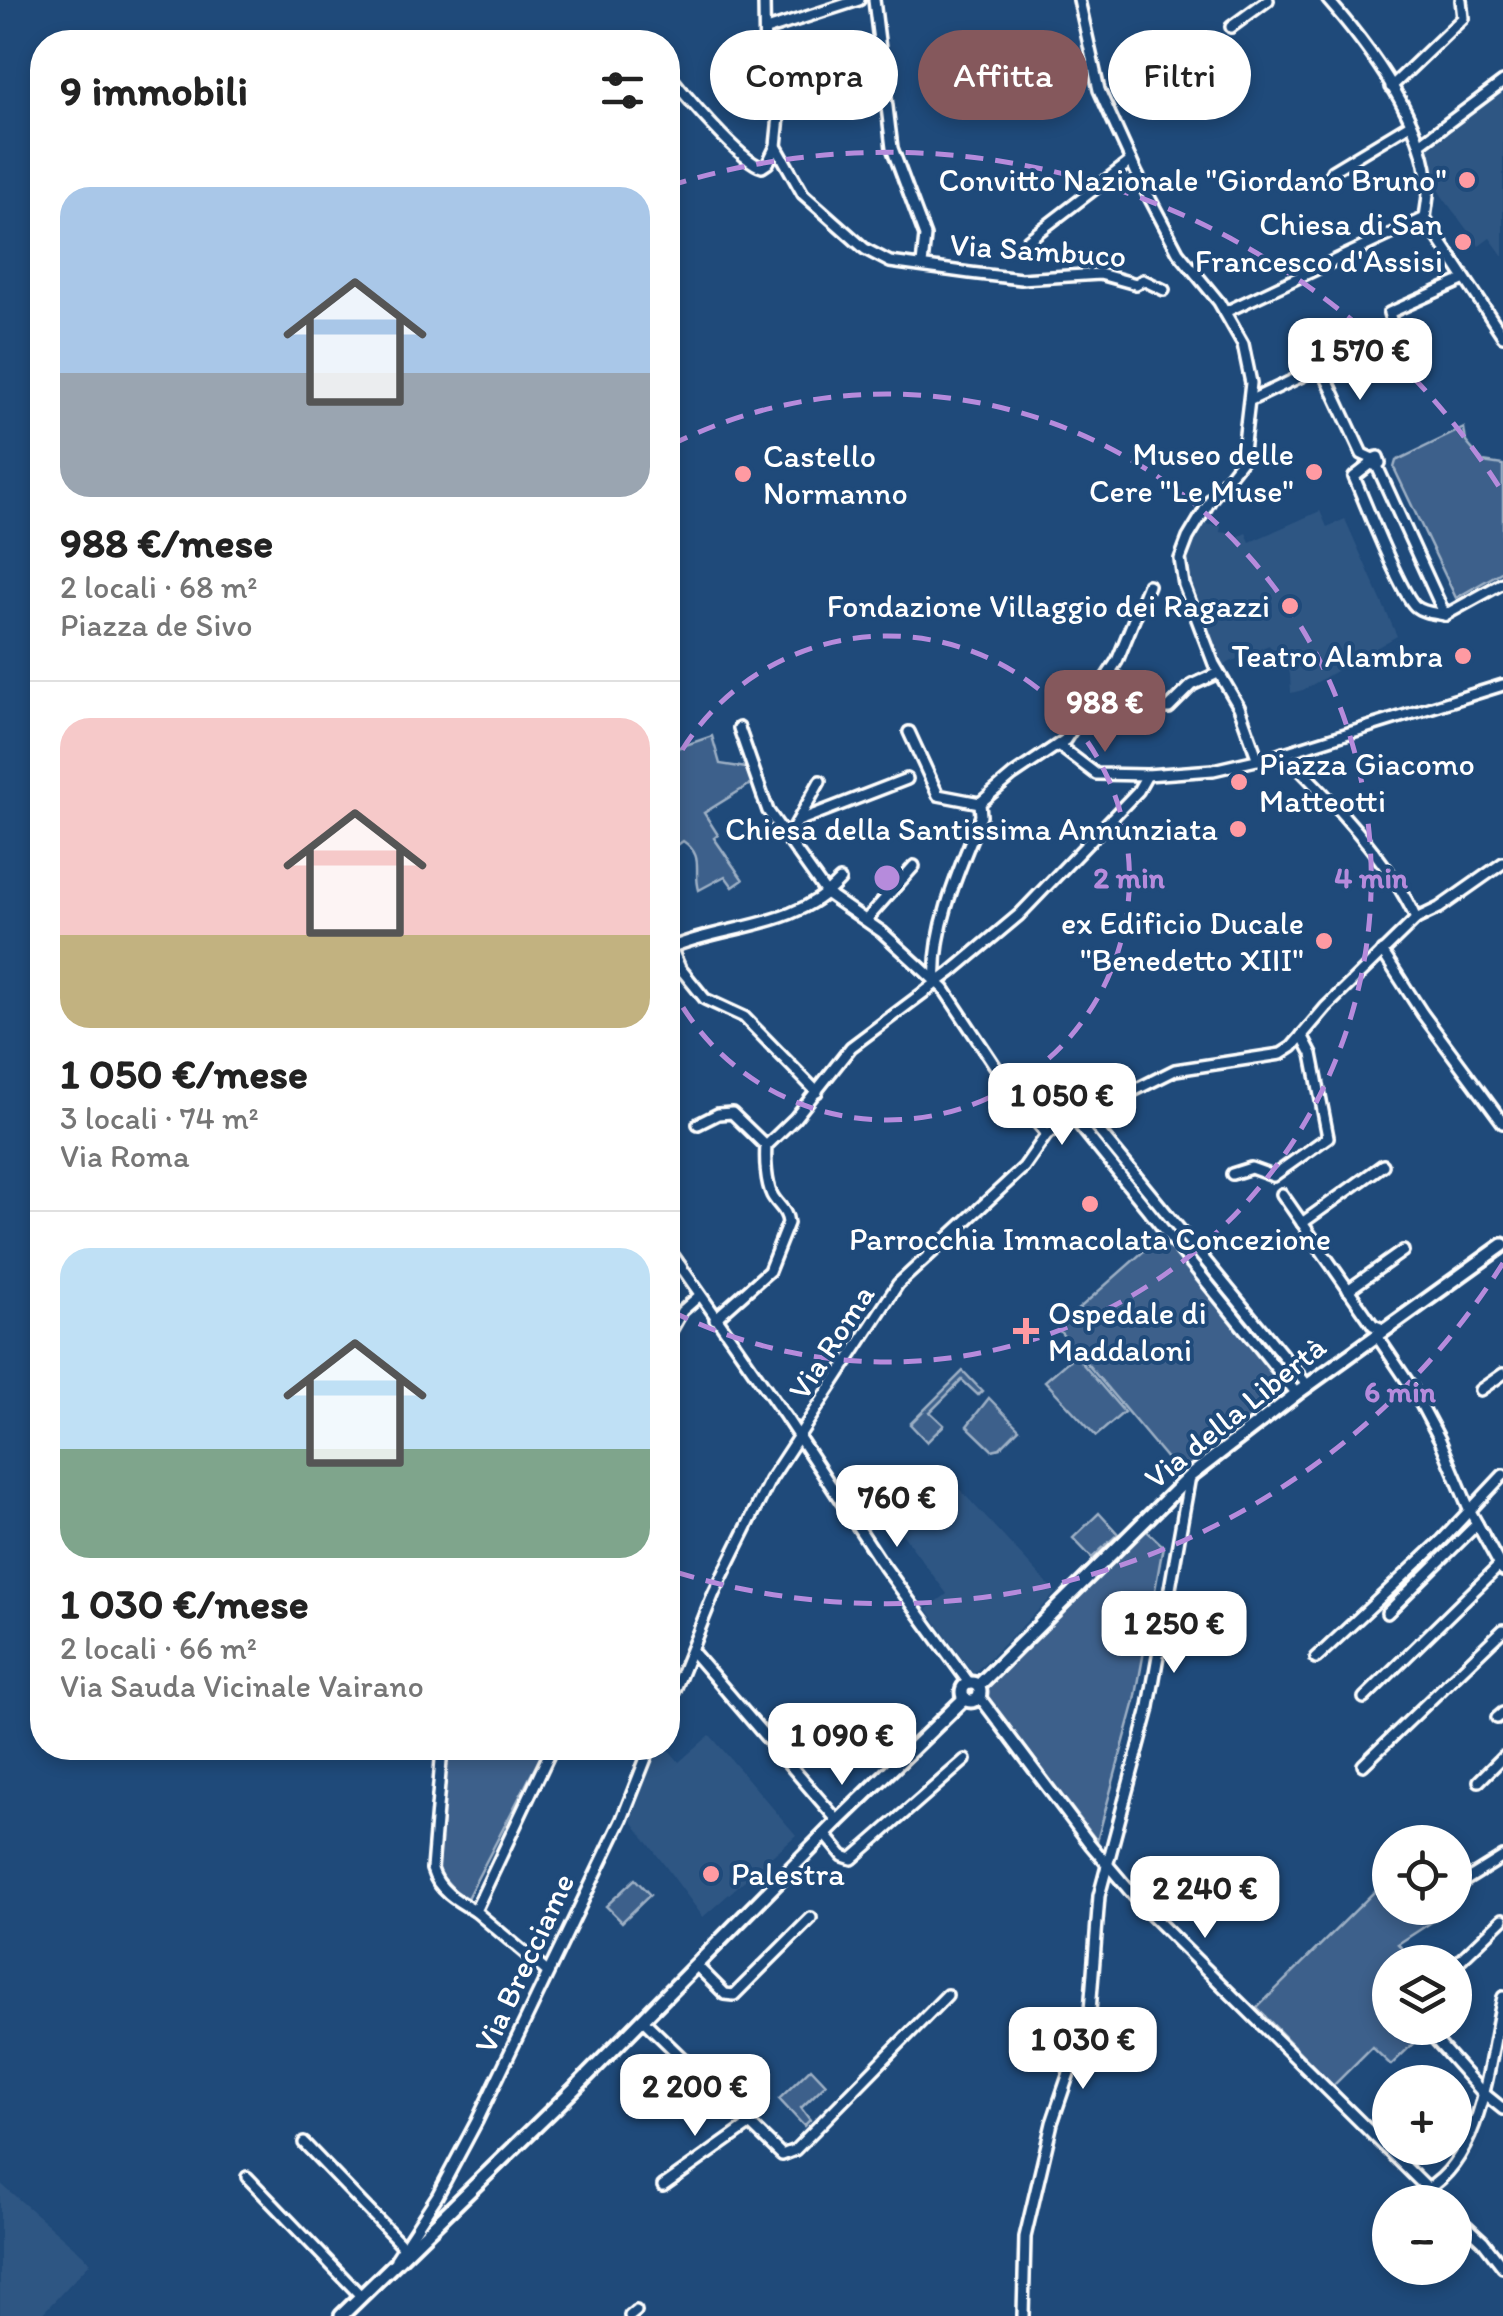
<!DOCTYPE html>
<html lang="it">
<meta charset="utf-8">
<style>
body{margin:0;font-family:Itim,sans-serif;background:#f2f2f2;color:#222;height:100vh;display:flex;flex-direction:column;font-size:38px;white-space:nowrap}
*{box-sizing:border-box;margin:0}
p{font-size:32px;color:#767676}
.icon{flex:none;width:55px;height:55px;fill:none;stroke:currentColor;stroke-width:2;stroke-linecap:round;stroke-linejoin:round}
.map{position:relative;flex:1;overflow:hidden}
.side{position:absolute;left:30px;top:30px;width:650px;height:1730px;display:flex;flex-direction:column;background:#fff;border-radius:40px;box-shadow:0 5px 15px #0003}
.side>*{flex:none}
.banner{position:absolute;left:710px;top:30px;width:642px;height:90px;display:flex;gap:20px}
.buttons{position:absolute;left:1372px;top:1825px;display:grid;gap:20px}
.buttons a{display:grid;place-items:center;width:100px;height:100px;border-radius:50%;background:#fff;box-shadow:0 5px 15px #0003;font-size:50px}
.price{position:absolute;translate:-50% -85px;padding:0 22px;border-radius:20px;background:#fff;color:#222;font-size:32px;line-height:65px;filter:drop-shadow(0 2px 5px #0008)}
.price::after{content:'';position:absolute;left:50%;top:60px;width:30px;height:22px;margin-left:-15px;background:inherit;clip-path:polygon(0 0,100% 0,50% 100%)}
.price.on{background:#85585c;color:#fff}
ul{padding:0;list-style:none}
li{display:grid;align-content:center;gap:20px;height:530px;padding:0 30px}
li+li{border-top:2px solid #e0e0e0}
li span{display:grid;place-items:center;height:310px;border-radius:30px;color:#555}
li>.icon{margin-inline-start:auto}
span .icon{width:180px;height:180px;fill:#fffc;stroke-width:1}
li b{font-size:42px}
h2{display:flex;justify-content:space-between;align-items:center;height:120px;padding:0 30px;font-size:42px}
.chip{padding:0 35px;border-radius:45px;background:#fff;box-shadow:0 5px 15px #0003;font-size:35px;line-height:90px}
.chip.on{background:#85585c;color:#fff}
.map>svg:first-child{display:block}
.built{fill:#2e5683}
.green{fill:#3c618b;stroke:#9eb0c5;stroke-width:2.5}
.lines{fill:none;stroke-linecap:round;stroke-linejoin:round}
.street-casing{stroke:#fff;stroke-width:16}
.secondary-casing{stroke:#fff;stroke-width:19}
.street{stroke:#1f4a7a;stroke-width:9}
.secondary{stroke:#1f4a7a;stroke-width:11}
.ring{fill:none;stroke:#b68bdc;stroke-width:5;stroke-dasharray:18 12}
.poi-dot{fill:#ff9aa2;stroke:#1f4a7a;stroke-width:4}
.labels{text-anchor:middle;stroke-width:8;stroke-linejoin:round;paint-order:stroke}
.poi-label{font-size:32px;fill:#fff;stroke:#1f4a7a;text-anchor:end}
.street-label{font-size:32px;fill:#fff;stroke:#1f4a7a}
.centre{fill:#b68bdc;stroke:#1f4a7a;stroke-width:5}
.ring-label{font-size:30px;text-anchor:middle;font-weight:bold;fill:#b68bdc;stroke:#1f4a7a;stroke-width:8;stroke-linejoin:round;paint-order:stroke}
</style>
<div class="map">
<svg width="1503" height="2316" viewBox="0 0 1503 2316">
<rect width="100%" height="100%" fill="#1f4a7a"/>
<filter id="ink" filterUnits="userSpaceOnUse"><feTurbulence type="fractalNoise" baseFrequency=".01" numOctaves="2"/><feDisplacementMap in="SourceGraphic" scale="20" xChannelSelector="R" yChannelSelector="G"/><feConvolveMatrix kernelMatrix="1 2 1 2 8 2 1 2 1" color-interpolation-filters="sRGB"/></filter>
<g filter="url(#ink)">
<!-- built -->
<g class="built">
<path d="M 1503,92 L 1503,256 L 1490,238 L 1479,246 L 1442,196 L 1429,175 L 1425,151 Z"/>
<path d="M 1320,511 L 1327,527 L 1345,519 L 1397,636 L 1303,690 L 1291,693 L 1290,674 L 1281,649 L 1273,652 L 1269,645 L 1219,667 L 1183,558 L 1202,524 L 1221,526 L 1220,532 L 1236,534 L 1238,537 L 1246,533 L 1250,542 Z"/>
<path d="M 951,1480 L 1056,1593 L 973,1674 L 927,1609 L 947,1594 L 880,1504 L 906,1484 L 923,1504 Z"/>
<path d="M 710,1735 L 796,1835 L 703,1917 L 631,1820 L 658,1748 L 667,1748 L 679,1762 Z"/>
<path d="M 0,2183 L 91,2262 L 40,2316 L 0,2316 Z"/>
</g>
<!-- green -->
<g class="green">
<path d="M 1464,428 L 1466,442 L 1483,462 L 1503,465 L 1503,571 L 1456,598 L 1394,468 L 1396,461 Z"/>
<path d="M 712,736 L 720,764 L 746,768 L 752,783 L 704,813 L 718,835 L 714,838 L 743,880 L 733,887 L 725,876 L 699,890 C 693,870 705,856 683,841 L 668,852 L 668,751 Z"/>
<path d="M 1160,1231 L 1278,1374 L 1276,1402 L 1179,1473 L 1057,1328 L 1153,1243 L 1153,1236 Z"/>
<path d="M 1075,1355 L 1124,1412 L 1096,1436 L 1045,1381 Z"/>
<path d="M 963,1371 L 982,1391 L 978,1395 L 962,1380 L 930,1412 L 944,1425 L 927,1442 L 910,1424 Z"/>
<path d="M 989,1398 L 1019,1429 L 1000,1448 L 992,1450 L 967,1426 Z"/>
<path d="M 1099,1513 L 1118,1534 L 1092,1558 L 1073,1538 Z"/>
<path d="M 1146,1530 L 1163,1546 L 1135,1701 L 1097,1841 L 983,1691 Z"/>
<path d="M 446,1748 L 545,1748 L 465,1902 L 443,1877 L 435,1862 Z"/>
<path d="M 1390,1876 L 1390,1908 L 1431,1908 L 1438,1918 L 1398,1944 L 1415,1962 L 1390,1962 L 1390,2028 L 1414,2028 L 1422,2035 L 1391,2065 L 1372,2047 L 1333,2086 L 1257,2008 Z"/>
<path d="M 635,1879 L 650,1895 L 622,1922 L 606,1906 Z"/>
<path d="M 811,2068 L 826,2084 L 801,2108 L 810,2120 L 804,2126 L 779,2099 Z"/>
</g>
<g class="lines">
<defs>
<g id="street">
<path d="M 764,0 L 765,69 L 770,97 L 779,116 L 776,146 L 803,194 L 865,249 L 890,262 L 970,273 L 1021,279 L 1100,274 L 1136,284 L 1143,280 L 1164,290"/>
<path d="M 874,0 L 892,148 L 925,236 L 922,265"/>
<path d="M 1079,0 L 1099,90 L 1137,174 L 1178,252 L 1219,302 L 1243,344 L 1251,383 L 1242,460 L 1212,498 L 1188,538 L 1180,559 L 1184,585 L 1214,664 L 1239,707 L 1258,760"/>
<path d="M 1328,0 C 1370,48 1424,121 1428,186 C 1429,196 1426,208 1425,218 L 1503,336"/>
<path d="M 1231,27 L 1268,0"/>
<path d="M 766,30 L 859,0"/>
<path d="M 668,73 C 682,92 742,163 762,167 L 768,163 L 776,146"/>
<path d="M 1391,87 L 1463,18 L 1461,0"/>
<path d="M 1420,144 L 1503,82"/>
<path d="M 1332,171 L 1410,124"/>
<path d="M 1028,240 L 1131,161"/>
<path d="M 1225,312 L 1425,218"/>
<path d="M 1322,368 L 1362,454 L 1373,459 L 1374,465 L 1380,463 L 1378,457 L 1373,459"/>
<path d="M 1251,400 L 1395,332 L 1389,313 L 1465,279"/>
<path d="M 1372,463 L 1354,477 C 1365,502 1400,592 1415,606 C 1423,613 1435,613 1445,615"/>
<path d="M 1377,466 L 1445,615"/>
<path d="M 1445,615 L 1503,583"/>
<path d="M 1110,672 L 1162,708 L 1169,708 L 1192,685 L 1218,673"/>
<path d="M 739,728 L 768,811 L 826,893 L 882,932 L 944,989 L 1017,1099 L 1047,1134"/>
<path d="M 909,732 L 938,795 L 980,803"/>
<path d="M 1058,745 L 1096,774 L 1147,775 L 1213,770 L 1278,755 L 1503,685"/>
<path d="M 1283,753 C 1326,794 1393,865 1416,919"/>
<path d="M 798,821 L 907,779"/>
<path d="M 787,840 L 820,781"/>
<path d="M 866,920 L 914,866"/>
<path d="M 670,948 C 726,924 796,929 840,880"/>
<path d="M 671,948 L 680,968 L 705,999 L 744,1017 L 817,1092"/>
<path d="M 1382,951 L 1422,1013 L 1503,1123"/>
<path d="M 936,983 C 932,928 960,867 981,816 L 980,803 L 1013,775 L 1065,740 L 1117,661 L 1148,585"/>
<path d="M 1086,1115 L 1308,1386"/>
<path d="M 1076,1121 L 1297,1394"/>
<path d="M 698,1124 L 718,1114 L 732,1113 L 766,1146"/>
<path d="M 1232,1174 L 1251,1168 L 1273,1176 L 1328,1137 L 1312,1054 L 1302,1035"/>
<path d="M 668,1177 L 673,1173"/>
<path d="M 1282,1194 L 1373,1325 L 1385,1330"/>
<path d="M 1302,1223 L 1383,1165"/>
<path d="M 668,1248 L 785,1416 L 879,1559 L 969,1683"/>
<path d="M 1348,1290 L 1403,1251"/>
<path d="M 715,1319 L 769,1271 L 788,1223 C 787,1210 778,1206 772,1195 C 766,1182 765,1160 766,1146 L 795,1118 L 851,1047 L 951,972 L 1019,915 L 1138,791 L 1147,775"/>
<path d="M 668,1336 L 682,1311 L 699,1296"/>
<path d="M 1377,1336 L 1414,1391 L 1440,1440 L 1470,1511 L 1503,1571"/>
<path d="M 1480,1390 L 1503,1374"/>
<path d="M 1387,1613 L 1477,1524"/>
<path d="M 692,1651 L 838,1821"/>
<path d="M 1316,1658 L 1442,1540 L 1503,1475"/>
<path d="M 979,1696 L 1090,1844 L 1146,1910 L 1441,2202"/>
<path d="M 1364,1698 L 1500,1565"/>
<path d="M 668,1707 L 714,1593 L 770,1480 L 898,1284 L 1024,1167 L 1047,1134 L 1175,1070 L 1281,1054 L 1292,1047 L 1326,1007 L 1416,919 L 1439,908 L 1503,863"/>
<path d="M 1497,1718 L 1503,1713"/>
<path d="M 442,1748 L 432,1869 C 438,1890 457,1901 475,1911"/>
<path d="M 1363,1765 L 1503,1630"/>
<path d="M 1479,1781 L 1503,1757"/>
<path d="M 825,1834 L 843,1856 L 852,1859 L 965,1760"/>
<path d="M 1455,1887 L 1503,1857"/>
<path d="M 1455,1965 L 1503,1919"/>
<path d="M 697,1966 L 725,1994 L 734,1995 L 811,1918"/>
<path d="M 546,1971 L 475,1911 L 552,1748"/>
<path d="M 643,2020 L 782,2155 L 795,2150 L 947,1995"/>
<path d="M 1425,2028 L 1482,2092 L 1503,2109"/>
<path d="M 304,2143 L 403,2246"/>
<path d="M 247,2177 L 361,2296"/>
<path d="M 663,2186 L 749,2125"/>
<path d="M 1427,2189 C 1484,2156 1489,2057 1503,1997"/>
<path d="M 1455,2215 L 1483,2241 L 1503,2267"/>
<path d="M 396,2259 L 437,2196 L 477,2121 L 622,1819 L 650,1748"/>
<path d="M 630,2316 L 636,2311"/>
<path d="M 1023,2316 L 1025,2237 L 1052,2123 L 1090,2011 L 1099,1896 L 1148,1712 L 1190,1476"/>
</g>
<g id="secondary">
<circle cx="971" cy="1692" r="9"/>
<path d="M 978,1686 L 1190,1476 L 1300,1391 L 1503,1245"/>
<path d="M 341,2316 L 573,2090 L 838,1821 L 965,1698"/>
</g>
</defs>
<!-- street casing -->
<use href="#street" class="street-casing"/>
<!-- secondary casing -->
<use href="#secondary" class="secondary-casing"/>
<!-- street -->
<use href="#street" class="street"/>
<!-- secondary -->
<use href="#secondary" class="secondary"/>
</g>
</g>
<!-- distance rings -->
<g class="ring">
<path d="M668 776A242 242 0 1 1 668 980"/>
<path d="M671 445A484 484 0 1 1 671 1311"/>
<path d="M1503 1263A726 726 0 0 1 669 1570M669 186A726 726 0 0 1 1503 493"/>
</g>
<!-- markers -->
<g class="poi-dot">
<circle cx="1467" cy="180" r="10"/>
<circle cx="1463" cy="242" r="10"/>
<circle cx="1314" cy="472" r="10"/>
<circle cx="743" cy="474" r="10"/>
<circle cx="1290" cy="606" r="10"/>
<circle cx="1463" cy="656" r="10"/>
<circle cx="1239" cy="782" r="10"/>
<circle cx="1238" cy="829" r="10"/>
<circle cx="1324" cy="941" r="10"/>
<circle cx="1090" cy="1204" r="10"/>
<path d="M1021 1316h10v10h10v10h-10v10h-10v-10h-10v-10h10z"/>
<circle cx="711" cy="1874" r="10"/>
</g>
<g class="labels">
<!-- poi labels -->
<g class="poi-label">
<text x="1447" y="191">Convitto Nazionale "Giordano Bruno"</text>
<text x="1443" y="235">Chiesa di San<tspan x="1443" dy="37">Francesco d'Assisi</tspan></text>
<text x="1294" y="465">Museo delle<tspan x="1294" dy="37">Cere "Le Muse"</tspan></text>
<text x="763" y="467" text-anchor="start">Castello<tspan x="763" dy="37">Normanno</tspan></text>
<text x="1270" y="617">Fondazione Villaggio dei Ragazzi</text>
<text x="1443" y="667">Teatro Alambra</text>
<text x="1259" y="775" text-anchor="start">Piazza Giacomo<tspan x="1259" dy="37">Matteotti</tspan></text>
<text x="1218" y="840">Chiesa della Santissima Annunziata</text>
<text x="1304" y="934">ex Edificio Ducale<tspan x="1304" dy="37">"Benedetto XIII"</tspan></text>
<text x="1090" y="1250" text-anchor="middle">Parrocchia Immacolata Concezione</text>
<text x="1048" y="1324" text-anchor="start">Ospedale di<tspan x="1048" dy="37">Maddaloni</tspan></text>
<text x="731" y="1885" text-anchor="start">Palestra</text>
</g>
<!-- street labels -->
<g class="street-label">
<text transform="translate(1038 250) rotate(4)" y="11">Via Sambuco</text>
<text transform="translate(831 1342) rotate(-57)" y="11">Via Roma</text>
<text transform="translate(1235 1412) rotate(-39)" y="11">Via della Libertà</text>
<text transform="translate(524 1963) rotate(-65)" y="11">Via Brecciame</text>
</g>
</g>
<circle cx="887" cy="878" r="15" class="centre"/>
<g class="ring-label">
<text x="1129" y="888">2 min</text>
<text x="1371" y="888">4 min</text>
<text x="1400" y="1402">6 min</text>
</g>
</svg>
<div class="buttons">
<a><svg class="icon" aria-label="locate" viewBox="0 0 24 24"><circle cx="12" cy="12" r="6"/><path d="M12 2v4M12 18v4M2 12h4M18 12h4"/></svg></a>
<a><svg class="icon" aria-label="layers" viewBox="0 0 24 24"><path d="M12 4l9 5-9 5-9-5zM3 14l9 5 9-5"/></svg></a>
<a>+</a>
<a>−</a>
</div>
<b class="price" style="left:1360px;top:403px">1 570 €</b>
<b class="price on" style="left:1105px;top:755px">988 €</b>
<b class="price" style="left:1062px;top:1148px">1 050 €</b>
<b class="price" style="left:897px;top:1550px">760 €</b>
<b class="price" style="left:1174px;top:1676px">1 250 €</b>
<b class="price" style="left:842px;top:1788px">1 090 €</b>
<b class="price" style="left:1205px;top:1941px">2 240 €</b>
<b class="price" style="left:1083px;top:2092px">1 030 €</b>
<b class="price" style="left:695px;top:2139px">2 200 €</b>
<div class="banner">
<a class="chip">Compra</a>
<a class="chip on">Affitta</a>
<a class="chip">Filtri</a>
</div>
<section class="side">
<h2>9 immobili<svg class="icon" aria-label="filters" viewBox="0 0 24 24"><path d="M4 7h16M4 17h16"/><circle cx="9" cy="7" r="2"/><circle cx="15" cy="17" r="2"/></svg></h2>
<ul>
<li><span style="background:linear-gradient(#a9c7e8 60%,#9aa5b1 0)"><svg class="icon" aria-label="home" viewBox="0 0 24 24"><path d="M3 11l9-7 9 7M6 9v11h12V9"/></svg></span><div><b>988 €/mese</b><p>2 locali · 68 m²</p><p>Piazza de Sivo</p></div></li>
<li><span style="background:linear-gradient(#f6c9c9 70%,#c2b280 0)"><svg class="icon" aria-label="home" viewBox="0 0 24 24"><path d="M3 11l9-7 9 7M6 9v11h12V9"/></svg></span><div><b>1 050 €/mese</b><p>3 locali · 74 m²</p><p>Via Roma</p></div></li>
<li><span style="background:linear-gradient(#bfe0f5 65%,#7fa58c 0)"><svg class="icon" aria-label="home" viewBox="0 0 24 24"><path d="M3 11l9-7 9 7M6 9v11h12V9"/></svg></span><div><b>1 030 €/mese</b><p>2 locali · 66 m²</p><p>Via Sauda Vicinale Vairano</p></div></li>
</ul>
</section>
</div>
